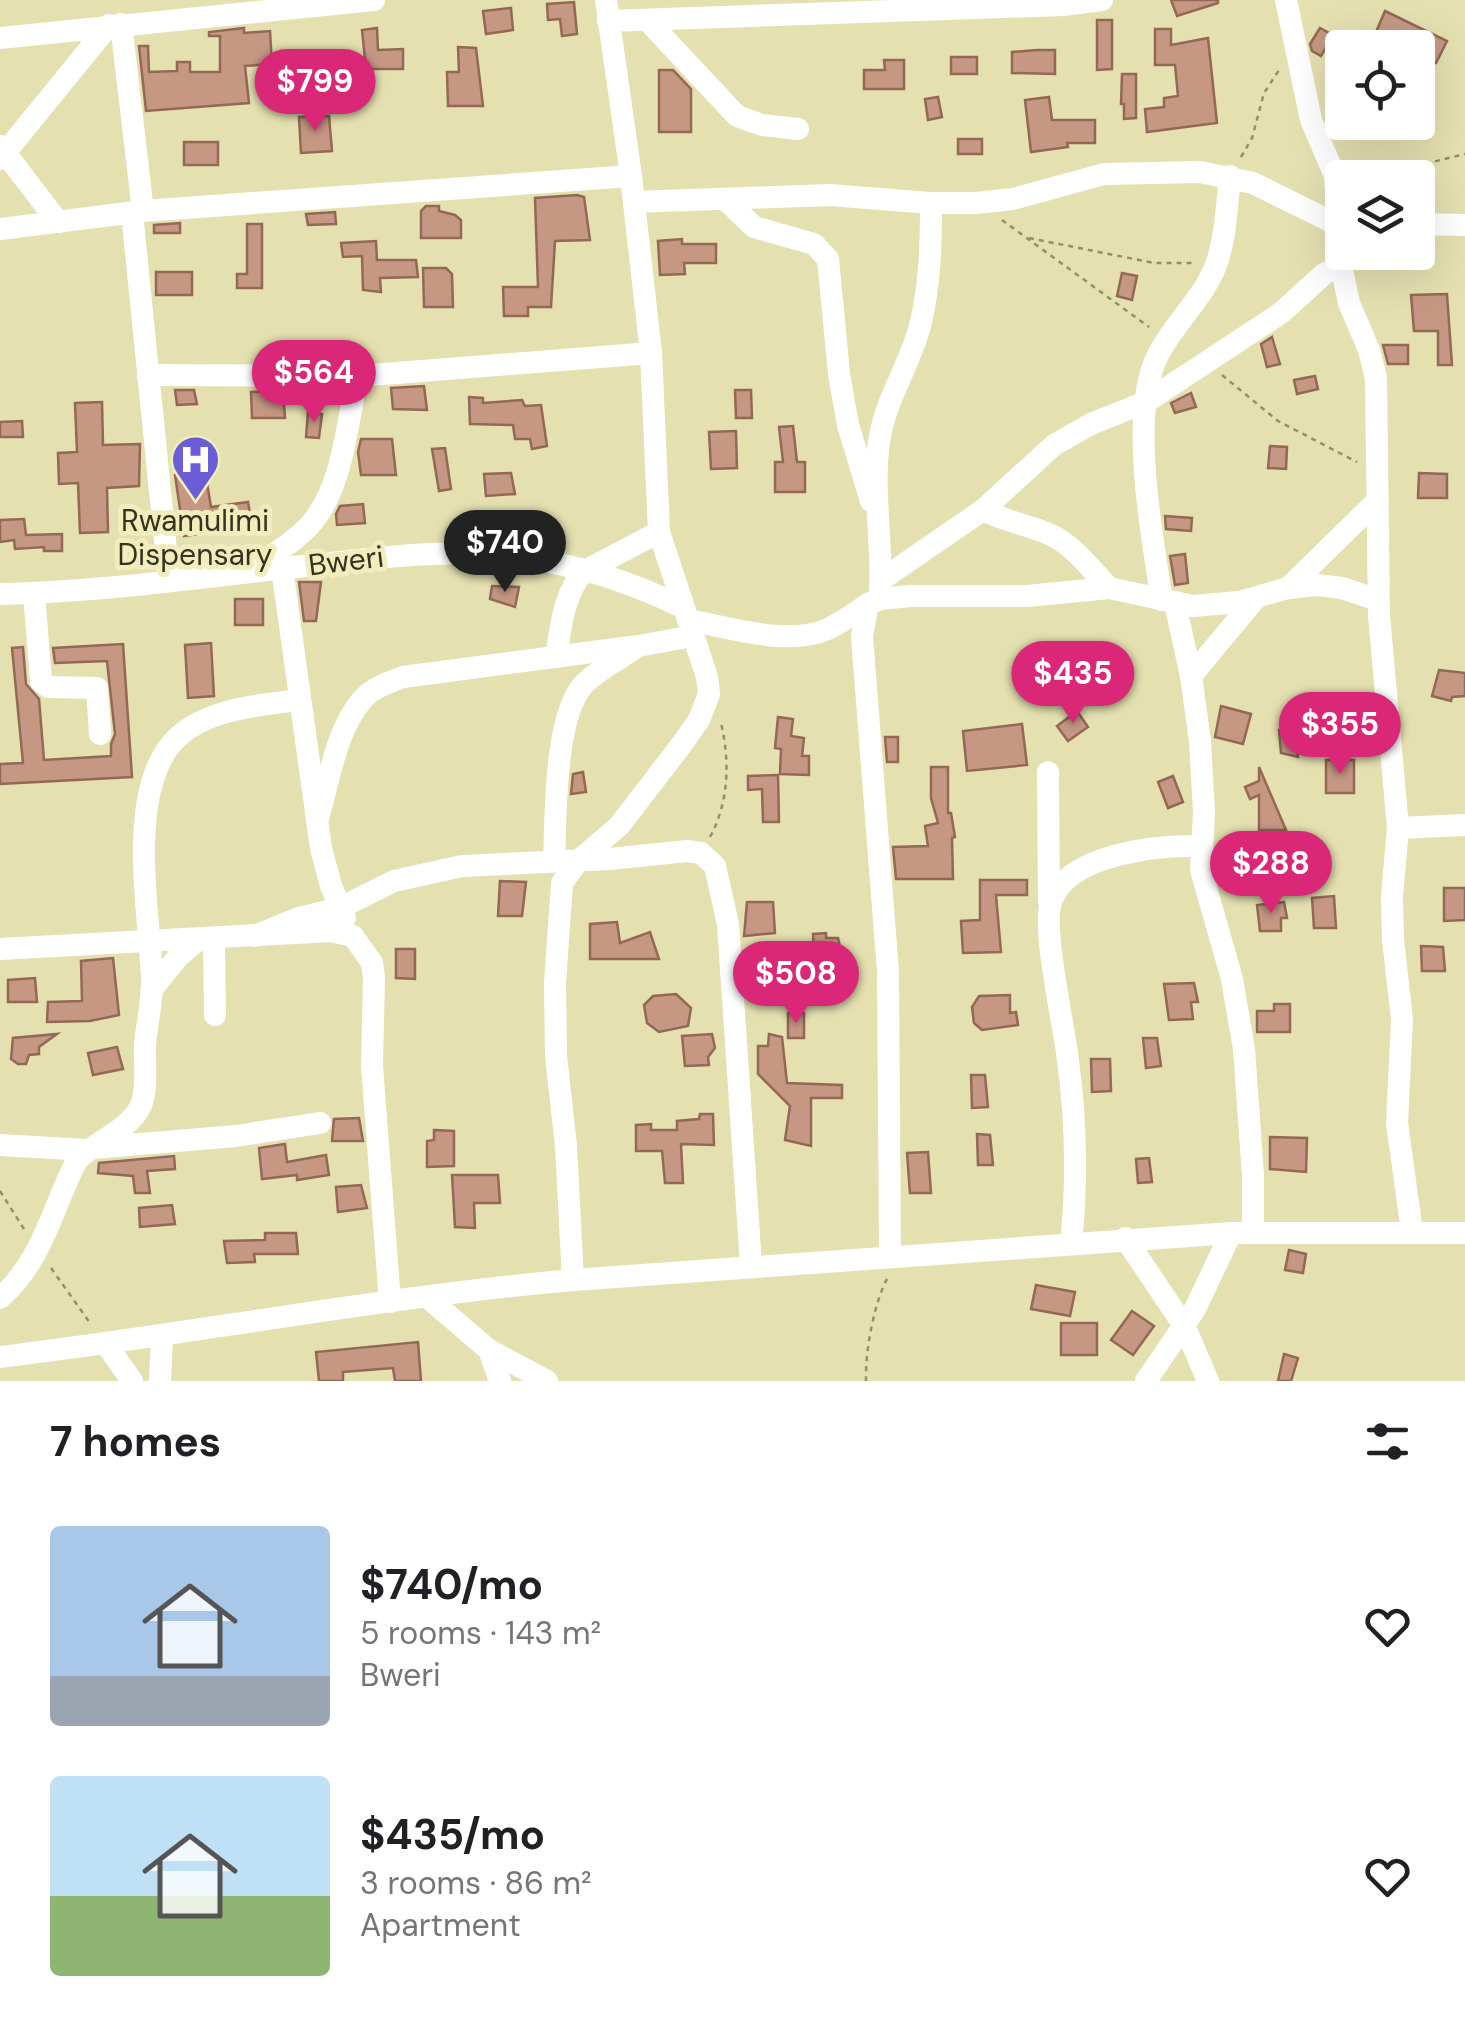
<!DOCTYPE html>
<meta charset="utf-8">
<style>
body{margin:0;font-family:"DM Sans",sans-serif;background:#f2f2f2;color:#202124;height:100vh;display:flex;flex-direction:column;font-size:38px;white-space:nowrap}
*{box-sizing:border-box;margin:0}
p{font-size:32px;color:#757577}
.icon{flex:none;width:55px;height:55px;fill:none;stroke:currentColor;stroke-width:2;stroke-linecap:round;stroke-linejoin:round}
.map{position:relative;height:1381px;overflow:hidden}
.panel{display:flex;flex-direction:column;background:#fff;flex:1}
.panel>*{flex:none}
.controls{position:absolute;left:1325px;top:30px;display:grid;gap:20px}
.controls a{display:grid;place-items:center;width:110px;height:110px;border-radius:10px;background:#fff;box-shadow:0 10px 40px #0002;font-size:50px}
.price{position:absolute;translate:-50% -85px;padding:0 22px;border-radius:35px;background:#db2777;color:#fff;font-size:32px;line-height:65px;filter:drop-shadow(0 2px 5px #0008)}
.price::after{content:'';position:absolute;left:50%;top:60px;width:30px;height:22px;margin-left:-15px;background:inherit;clip-path:polygon(0 0,100% 0,50% 100%)}
.price.current{background:#222;color:#fff}
ul{padding:0;list-style:none}
li{display:flex;align-items:center;gap:30px;height:250px;padding:0 50px}
li span{display:grid;place-items:center;flex:none;width:280px;height:200px;border-radius:10px;color:#555}
li>.icon{margin-inline-start:auto}
span .icon{width:120px;height:120px;fill:#fffc;stroke-width:1}
li b{font-size:42px}
h2{display:flex;justify-content:space-between;align-items:center;height:120px;padding:0 50px;font-size:42px}
.map>svg:first-child{display:block}
.building{fill:#c69884;stroke:#936855;stroke-width:2.5}
.lines{fill:none;stroke-linecap:round;stroke-linejoin:round}
.path{stroke:#928f6d;stroke-width:2.5;stroke-dasharray:5 5;stroke-linecap:butt}
.minor{stroke:#fff;stroke-width:22}
.labels{text-anchor:middle;stroke-width:10;stroke-linejoin:round;paint-order:stroke}
.poi-label{font-size:30px;fill:#343320;stroke:#f1edbd}
.street-label{font-size:30px;fill:#343320;stroke:#f1edbd}
</style>
<div class="map">
<svg width="1465" height="1381" viewBox="0 0 1465 1381">
<rect width="100%" height="100%" fill="#e4e0b0"/>
<!-- building -->
<g class="building">
<path d="M 1171,0 L 1218,0 L 1218,3 L 1177,16 Z"/>
<path d="M 574,2 L 577,34 L 562,36 L 560,19 L 548,20 L 547,4 Z"/>
<path d="M 511,8 L 513,30 L 486,34 L 483,11 Z"/>
<path d="M 1385,11 L 1447,41 L 1436,63 L 1418,54 L 1418,48 L 1392,48 L 1373,39 Z"/>
<path d="M 1097,20 L 1112,20 L 1112,69 L 1097,70 Z"/>
<path d="M 244,28 L 244,33 L 270,31 L 272,64 L 245,66 L 249,103 L 146,111 L 139,46 L 148,46 L 149,72 L 177,71 L 177,62 L 190,62 L 190,72 L 220,72 L 220,36 L 209,36 L 209,32 Z"/>
<path d="M 377,28 L 378,50 L 403,49 L 403,69 L 366,69 L 362,30 Z"/>
<path d="M 1320,28 L 1333,35 L 1321,56 L 1312,51 L 1310,44 Z"/>
<path d="M 1155,29 L 1171,29 L 1171,45 L 1208,38 L 1217,123 L 1147,132 L 1145,109 L 1164,107 L 1164,98 L 1178,96 L 1175,65 L 1155,65 Z"/>
<path d="M 458,47 L 476,48 L 483,106 L 448,106 L 447,72 L 459,72 Z"/>
<path d="M 1037,50 L 1055,50 L 1055,74 L 1012,73 L 1012,52 Z"/>
<rect x="951" y="57" width="26" height="17"/>
<path d="M 884,60 L 904,60 L 904,89 L 864,89 L 864,70 L 885,70 Z"/>
<path d="M 659,70 L 673,70 L 691,89 L 691,132 L 659,132 Z"/>
<path d="M 1122,74 L 1136,74 L 1136,118 L 1124,119 L 1124,104 L 1121,104 Z"/>
<path d="M 938,97 L 942,117 L 928,120 L 925,99 Z"/>
<path d="M 1049,97 L 1052,120 L 1095,120 L 1095,143 L 1067,143 L 1068,147 L 1031,152 L 1025,100 Z"/>
<path d="M 329,116 L 332,151 L 301,153 L 299,117 Z"/>
<rect x="958" y="139" width="24" height="15"/>
<rect x="184" y="142" width="34" height="23"/>
<path d="M 577,195 L 584,197 L 590,240 L 555,241 L 551,307 L 528,307 L 528,316 L 504,316 L 503,287 L 538,287 L 535,198 Z"/>
<path d="M 426,206 L 439,206 L 439,211 L 455,215 L 461,220 L 461,238 L 421,238 L 421,211 Z"/>
<path d="M 335,212 L 336,224 L 308,225 L 306,214 Z"/>
<path d="M 180,223 L 180,233 L 154,233 L 154,225 Z"/>
<path d="M 247,224 L 262,224 L 262,288 L 237,288 L 237,274 L 247,274 Z"/>
<path d="M 682,239 L 682,244 L 716,244 L 716,263 L 684,263 L 685,274 L 660,275 L 658,241 Z"/>
<path d="M 376,241 L 377,260 L 416,260 L 418,277 L 380,278 L 381,292 L 363,290 L 362,256 L 343,257 L 341,243 Z"/>
<path d="M 423,268 L 446,268 L 452,274 L 453,307 L 424,307 Z"/>
<rect x="156" y="272" width="36" height="23"/>
<path d="M 1122,273 L 1137,276 L 1132,300 L 1117,296 Z"/>
<path d="M 1447,294 L 1452,365 L 1438,365 L 1438,331 L 1414,331 L 1411,295 Z"/>
<path d="M 1272,337 L 1280,364 L 1267,367 L 1261,344 Z"/>
<path d="M 1383,345 L 1408,345 L 1408,364 L 1388,364 Z"/>
<path d="M 1315,376 L 1318,389 L 1297,394 L 1294,380 Z"/>
<path d="M 424,386 L 427,410 L 393,409 L 391,388 Z"/>
<path d="M 175,390 L 194,390 L 197,404 L 177,405 Z"/>
<path d="M 735,390 L 751,390 L 752,418 L 736,418 Z"/>
<path d="M 283,391 L 285,418 L 252,418 L 251,392 Z"/>
<path d="M 1191,393 L 1196,407 L 1175,413 L 1171,403 Z"/>
<path d="M 469,397 L 483,398 L 483,403 L 522,400 L 525,406 L 541,405 L 547,446 L 532,449 L 530,439 L 515,439 L 513,425 L 470,424 Z"/>
<path d="M 102,402 L 103,445 L 140,444 L 139,486 L 107,488 L 108,532 L 80,533 L 78,483 L 59,484 L 58,453 L 77,452 L 75,403 Z"/>
<path d="M 308,412 L 322,414 L 319,438 L 306,437 Z"/>
<path d="M 22,421 L 23,437 L 0,437 L 0,422 Z"/>
<path d="M 793,426 L 797,462 L 805,462 L 805,492 L 775,492 L 775,462 L 783,462 L 779,427 Z"/>
<path d="M 736,431 L 737,468 L 711,469 L 709,432 Z"/>
<path d="M 361,439 L 392,439 L 396,475 L 361,475 L 358,452 Z"/>
<path d="M 1270,446 L 1287,447 L 1286,469 L 1268,468 Z"/>
<path d="M 445,448 L 451,489 L 439,491 L 432,449 Z"/>
<path d="M 205,471 L 211,507 L 248,502 L 252,525 L 184,536 L 175,475 Z"/>
<path d="M 511,473 L 515,494 L 486,496 L 484,474 Z"/>
<path d="M 1419,473 L 1447,474 L 1447,498 L 1418,498 Z"/>
<path d="M 363,504 L 365,523 L 337,525 L 336,514 L 340,506 Z"/>
<path d="M 1165,516 L 1192,518 L 1191,531 L 1166,529 Z"/>
<path d="M 24,519 L 26,535 L 62,534 L 62,551 L 44,551 L 44,547 L 15,549 L 14,540 L 0,542 L 0,520 Z"/>
<path d="M 1185,554 L 1188,583 L 1175,585 L 1170,556 Z"/>
<path d="M 299,582 L 321,582 L 316,621 L 304,621 Z"/>
<path d="M 492,586 L 519,587 L 515,607 L 490,599 Z"/>
<rect x="235" y="599" width="28" height="26"/>
<path d="M 211,643 L 214,696 L 188,698 L 185,645 Z"/>
<path d="M 123,644 L 132,777 L 0,784 L 0,764 L 23,763 L 12,648 L 23,647 L 26,684 L 39,699 L 44,760 L 111,756 L 111,744 L 115,734 L 107,661 L 55,663 L 53,648 Z"/>
<path d="M 1439,670 L 1465,673 L 1465,696 L 1452,697 L 1451,701 L 1432,696 Z"/>
<path d="M 1221,706 L 1251,714 L 1243,744 L 1215,737 Z"/>
<path d="M 1077,711 L 1088,727 L 1068,741 L 1057,726 Z"/>
<path d="M 778,717 L 793,719 L 791,736 L 804,738 L 802,756 L 809,756 L 809,775 L 780,774 L 781,749 L 775,748 Z"/>
<path d="M 1022,724 L 1027,765 L 967,771 L 963,731 Z"/>
<path d="M 1296,729 L 1298,757 L 1281,753 L 1279,730 Z"/>
<path d="M 885,737 L 898,737 L 898,762 L 887,762 Z"/>
<rect x="1326" y="760" width="28" height="33"/>
<path d="M 931,767 L 948,767 L 948,813 L 951,813 L 955,837 L 952,838 L 953,879 L 896,879 L 893,847 L 928,846 L 925,826 L 938,823 L 931,798 Z"/>
<path d="M 1259,767 L 1286,830 L 1259,830 L 1259,795 L 1250,799 L 1245,787 L 1259,781 Z"/>
<path d="M 583,772 L 586,792 L 571,794 L 573,774 Z"/>
<path d="M 778,775 L 779,822 L 763,822 L 762,789 L 748,790 L 748,776 Z"/>
<path d="M 1173,776 L 1183,802 L 1168,808 L 1158,782 Z"/>
<path d="M 980,880 L 1027,880 L 1027,895 L 996,895 L 1001,952 L 963,953 L 961,921 L 980,920 Z"/>
<path d="M 500,881 L 526,882 L 522,916 L 498,916 Z"/>
<path d="M 1444,888 L 1465,888 L 1465,920 L 1444,921 Z"/>
<path d="M 1334,896 L 1336,928 L 1314,928 L 1312,898 Z"/>
<path d="M 747,902 L 773,902 L 775,933 L 744,936 Z"/>
<path d="M 1284,902 L 1287,918 L 1281,918 L 1281,931 L 1260,931 L 1257,905 Z"/>
<path d="M 617,922 L 620,943 L 650,932 L 659,959 L 590,959 L 590,924 Z"/>
<path d="M 826,933 L 826,938 L 838,938 L 844,964 L 814,968 L 813,934 Z"/>
<path d="M 1421,946 L 1443,947 L 1445,971 L 1422,971 Z"/>
<path d="M 396,949 L 415,949 L 415,979 L 396,978 Z"/>
<path d="M 113,958 L 119,1015 L 90,1021 L 47,1022 L 48,1002 L 82,1001 L 81,961 Z"/>
<path d="M 35,978 L 37,1002 L 8,1002 L 8,980 Z"/>
<path d="M 1194,983 L 1198,1002 L 1191,1002 L 1193,1019 L 1169,1020 L 1164,984 Z"/>
<path d="M 676,994 L 691,1008 L 688,1026 L 659,1032 L 647,1023 L 644,1005 L 653,996 Z"/>
<path d="M 1010,995 L 1010,1013 L 1016,1012 L 1018,1025 L 982,1030 L 974,1023 L 972,1007 L 979,996 Z"/>
<path d="M 1274,1004 L 1290,1004 L 1290,1032 L 1257,1032 L 1257,1011 L 1274,1011 Z"/>
<rect x="788" y="1013" width="16" height="25"/>
<path d="M 57,1034 L 39,1047 L 39,1054 L 29,1055 L 26,1064 L 18,1064 L 11,1059 L 13,1038 Z"/>
<path d="M 712,1034 L 715,1048 L 708,1057 L 709,1065 L 685,1066 L 682,1036 Z"/>
<path d="M 769,1034 L 782,1037 L 787,1083 L 842,1085 L 842,1098 L 811,1098 L 811,1146 L 785,1140 L 790,1106 L 758,1074 L 758,1046 L 768,1046 Z"/>
<path d="M 1143,1038 L 1157,1038 L 1161,1066 L 1146,1068 Z"/>
<path d="M 117,1047 L 123,1069 L 93,1075 L 88,1053 Z"/>
<path d="M 1091,1059 L 1110,1059 L 1111,1091 L 1092,1092 Z"/>
<path d="M 971,1075 L 985,1075 L 988,1107 L 972,1108 Z"/>
<path d="M 700,1114 L 713,1114 L 714,1145 L 681,1144 L 683,1183 L 665,1183 L 662,1151 L 636,1151 L 636,1125 L 651,1124 L 651,1130 L 677,1130 L 677,1121 L 699,1119 Z"/>
<path d="M 359,1118 L 363,1141 L 332,1141 L 334,1119 Z"/>
<path d="M 434,1130 L 454,1131 L 454,1166 L 427,1167 L 427,1141 L 434,1140 Z"/>
<path d="M 977,1134 L 990,1135 L 993,1165 L 978,1165 Z"/>
<path d="M 1270,1137 L 1307,1138 L 1306,1172 L 1270,1169 Z"/>
<path d="M 285,1144 L 287,1162 L 326,1155 L 329,1175 L 297,1180 L 297,1175 L 262,1179 L 259,1148 Z"/>
<path d="M 928,1152 L 931,1193 L 910,1193 L 907,1153 Z"/>
<path d="M 174,1156 L 175,1169 L 147,1171 L 150,1193 L 135,1193 L 133,1176 L 98,1173 L 99,1163 Z"/>
<path d="M 1149,1158 L 1152,1182 L 1138,1183 L 1136,1159 Z"/>
<path d="M 452,1175 L 498,1175 L 500,1203 L 474,1203 L 475,1228 L 455,1227 Z"/>
<path d="M 361,1185 L 367,1208 L 338,1212 L 336,1187 Z"/>
<path d="M 172,1205 L 175,1224 L 140,1227 L 139,1208 Z"/>
<path d="M 265,1233 L 296,1233 L 298,1254 L 254,1254 L 255,1262 L 227,1263 L 224,1241 L 265,1240 Z"/>
<path d="M 1289,1250 L 1306,1254 L 1303,1273 L 1285,1270 Z"/>
<path d="M 1036,1285 L 1075,1292 L 1070,1316 L 1031,1309 Z"/>
<path d="M 1132,1311 L 1154,1326 L 1133,1355 L 1111,1340 Z"/>
<rect x="1061" y="1323" width="36" height="32"/>
<path d="M 418,1342 L 421,1381 L 395,1381 L 393,1368 L 343,1372 L 343,1381 L 319,1381 L 316,1352 Z"/>
<path d="M 1284,1354 L 1298,1358 L 1291,1381 L 1278,1381 Z"/>
</g>
<g class="lines">
<!-- path -->
<g class="path">
<path d="M 1241,157 L 1252,138 L 1264,93 L 1279,70"/>
<path d="M 1367,178 L 1465,154"/>
<path d="M 1002,220 L 1149,327"/>
<path d="M 1029,238 L 1154,263 L 1194,263"/>
<path d="M 1222,375 L 1278,421 L 1357,462"/>
<path d="M 710,837 C 729,802 730,761 721,723"/>
<path d="M 0,1191 L 24,1229"/>
<path d="M 51,1268 L 90,1323"/>
<path d="M 866,1381 C 865,1352 874,1302 888,1277"/>
</g>
<!-- minor -->
<g class="minor">
<path d="M 1286,0 L 1311,120 L 1335,176 L 1341,265 L 1349,303 L 1369,350 L 1376,378 L 1379,615 L 1398,828 L 1392,896 L 1393,940 L 1402,1019 L 1397,1123 L 1412,1232"/>
<path d="M 647,20 L 737,116 L 762,125 L 798,129"/>
<path d="M 608,21 L 1063,5 L 1102,0"/>
<path d="M 121,24 L 143,211"/>
<path d="M 0,38 L 374,0"/>
<path d="M 0,146 L 58,222"/>
<path d="M 0,159 L 109,25"/>
<path d="M 725,199 L 754,227 L 814,244 L 828,259 L 839,374 L 848,425 L 871,501"/>
<path d="M 634,202 L 830,195 L 931,203 L 976,203 L 1013,199 L 1104,174 L 1200,172 L 1253,183 L 1342,227"/>
<path d="M 132,213 L 169,580"/>
<path d="M 1418,224 L 1465,225"/>
<path d="M 0,229 L 143,211 L 631,176"/>
<path d="M 148,375 L 358,376 L 651,353"/>
<path d="M 983,510 C 1008,523 1036,526 1057,538 C 1077,550 1093,571 1109,588"/>
<path d="M 282,568 L 321,848 L 331,886 L 345,918"/>
<path d="M 251,570 C 273,554 301,539 317,516 C 344,478 347,421 358,376"/>
<path d="M 881,580 L 983,510 L 1054,445 L 1091,424 L 1146,402 L 1281,313 L 1324,274 L 1341,265"/>
<path d="M 1288,588 L 1377,501"/>
<path d="M 880,591 C 883,540 871,487 880,436 C 887,397 910,364 920,326 C 930,286 931,244 931,203"/>
<path d="M 0,594 C 101,592 203,577 304,566 C 375,558 446,548 517,557 C 575,564 632,582 684,608"/>
<path d="M 34,594 L 41,681 L 48,687 L 97,688 L 100,734"/>
<path d="M 1162,600 C 1152,538 1129,413 1157,357 C 1173,323 1207,296 1218,259 C 1226,234 1227,203 1230,176"/>
<path d="M 1175,603 L 1191,676 L 1200,741 L 1204,812 L 1201,870 L 1232,979 L 1244,1049 L 1253,1176 L 1253,1232"/>
<path d="M 688,620 C 729,627 787,647 828,629 C 842,622 855,613 868,604"/>
<path d="M 556,657 C 561,627 563,596 583,572 L 659,532"/>
<path d="M 1191,676 L 1255,599"/>
<path d="M 1048,772 L 1049,901"/>
<path d="M 318,818 C 329,781 336,730 362,700 C 372,688 388,683 403,677 L 638,646 L 693,636"/>
<path d="M 1398,828 L 1465,825"/>
<path d="M 554,860 C 556,816 554,719 583,685 C 596,671 618,660 634,649"/>
<path d="M 254,936 L 299,918 L 340,908 L 394,881 L 462,866 L 610,859 L 687,851 L 701,853 L 715,866 L 728,924 L 751,1265"/>
<path d="M 214,940 L 215,1015"/>
<path d="M 0,949 L 331,931 L 353,936 L 372,963 L 374,978 L 372,1066 L 390,1302"/>
<path d="M 152,989 L 179,956 L 198,940"/>
<path d="M 0,1145 L 87,1150"/>
<path d="M 93,1148 L 236,1136 L 320,1123"/>
<path d="M 1125,1238 L 1185,1327 L 1208,1381"/>
<path d="M 1071,1242 C 1078,1178 1076,1117 1067,1053 C 1063,1022 1042,927 1051,902 C 1067,854 1157,845 1200,846"/>
<path d="M 890,1257 L 888,972 L 862,636 L 868,604 L 880,599 L 910,596 L 1027,596 L 1109,588 L 1193,606 L 1239,602 L 1288,588 L 1317,585 L 1342,588 L 1378,600"/>
<path d="M 573,1280 L 566,1146 L 556,1056 L 555,983 L 562,883 L 578,861 L 619,826 L 682,744 L 699,720 L 709,694 L 707,677 L 659,532 L 651,353 L 631,176 L 606,0"/>
<path d="M 427,1297 L 489,1350 L 500,1381"/>
<path d="M 0,1298 C 43,1261 52,1208 77,1160 C 96,1141 130,1130 141,1105 C 148,1087 144,1064 145,1044 C 147,1022 153,999 152,976 C 149,912 127,796 172,743 C 202,709 258,705 300,700"/>
<path d="M 106,1344 L 132,1381"/>
<path d="M 489,1350 L 547,1381"/>
<path d="M 0,1357 C 191,1334 381,1297 573,1280 L 1231,1233 L 1465,1233"/>
<path d="M 160,1381 L 162,1337"/>
<path d="M 1146,1381 L 1195,1309 L 1231,1233"/>
</g>
</g>
<!-- icons -->
<defs>
<symbol id="hospital-pin" viewBox="-11 -11 22 30"><path d="M0 17L-7.5 6A9.5 9.5 0 1 1 7.5 6Z" fill="#6a5dd6" stroke="#f1edbd"/><path d="M-5-5h3v3.5h4V-5h3V5h-3V1.5h-4V5h-3Z" fill="#fff"/></symbol>
</defs>
<g fill-rule="evenodd">
<use href="#hospital-pin" x="168" y="432" width="55" height="75"/>
</g>
<g class="labels">
<!-- poi labels -->
<g class="poi-label">
<text x="195" y="531">Rwamulimi<tspan x="195" dy="34">Dispensary</tspan></text>
</g>
<!-- street labels -->
<g class="street-label">
<text transform="translate(346 561) rotate(-7)" y="10">Bweri</text>
</g>
</g>
</svg>
<div class="controls">
<a><svg class="icon" aria-label="locate" viewBox="0 0 24 24"><circle cx="12" cy="12" r="6"/><path d="M12 2v4M12 18v4M2 12h4M18 12h4"/></svg></a>
<a><svg class="icon" aria-label="layers" viewBox="0 0 24 24"><path d="M12 4l9 5-9 5-9-5zM3 14l9 5 9-5"/></svg></a>
</div>
<b class="price" style="left:315px;top:134px">$799</b>
<b class="price" style="left:314px;top:425px">$564</b>
<b class="price current" style="left:505px;top:595px">$740</b>
<b class="price" style="left:1073px;top:726px">$435</b>
<b class="price" style="left:1340px;top:777px">$355</b>
<b class="price" style="left:1271px;top:916px">$288</b>
<b class="price" style="left:796px;top:1026px">$508</b>
</div>
<section class="panel">
<h2>7 homes<svg class="icon" aria-label="filters" viewBox="0 0 24 24"><path d="M4 7h16M4 17h16"/><circle cx="9" cy="7" r="2"/><circle cx="15" cy="17" r="2"/></svg></h2>
<ul>
<li><span style="background:linear-gradient(#a9c7e8 75%,#9aa5b1 0)"><svg class="icon" aria-label="home" viewBox="0 0 24 24"><path d="M3 11l9-7 9 7M6 9v11h12V9"/></svg></span><div><b>$740/mo</b><p>5 rooms · 143 m²</p><p>Bweri</p></div><svg class="icon" aria-label="heart" viewBox="0 0 24 24"><path d="M12 20l-8-8c-3-5 5-10 8-4 3-6 11-1 8 4z"/></svg></li>
<li><span style="background:linear-gradient(#bfe0f5 60%,#8fb573 0)"><svg class="icon" aria-label="home" viewBox="0 0 24 24"><path d="M3 11l9-7 9 7M6 9v11h12V9"/></svg></span><div><b>$435/mo</b><p>3 rooms · 86 m²</p><p>Apartment</p></div><svg class="icon" aria-label="heart" viewBox="0 0 24 24"><path d="M12 20l-8-8c-3-5 5-10 8-4 3-6 11-1 8 4z"/></svg></li>
</ul>
</section>
